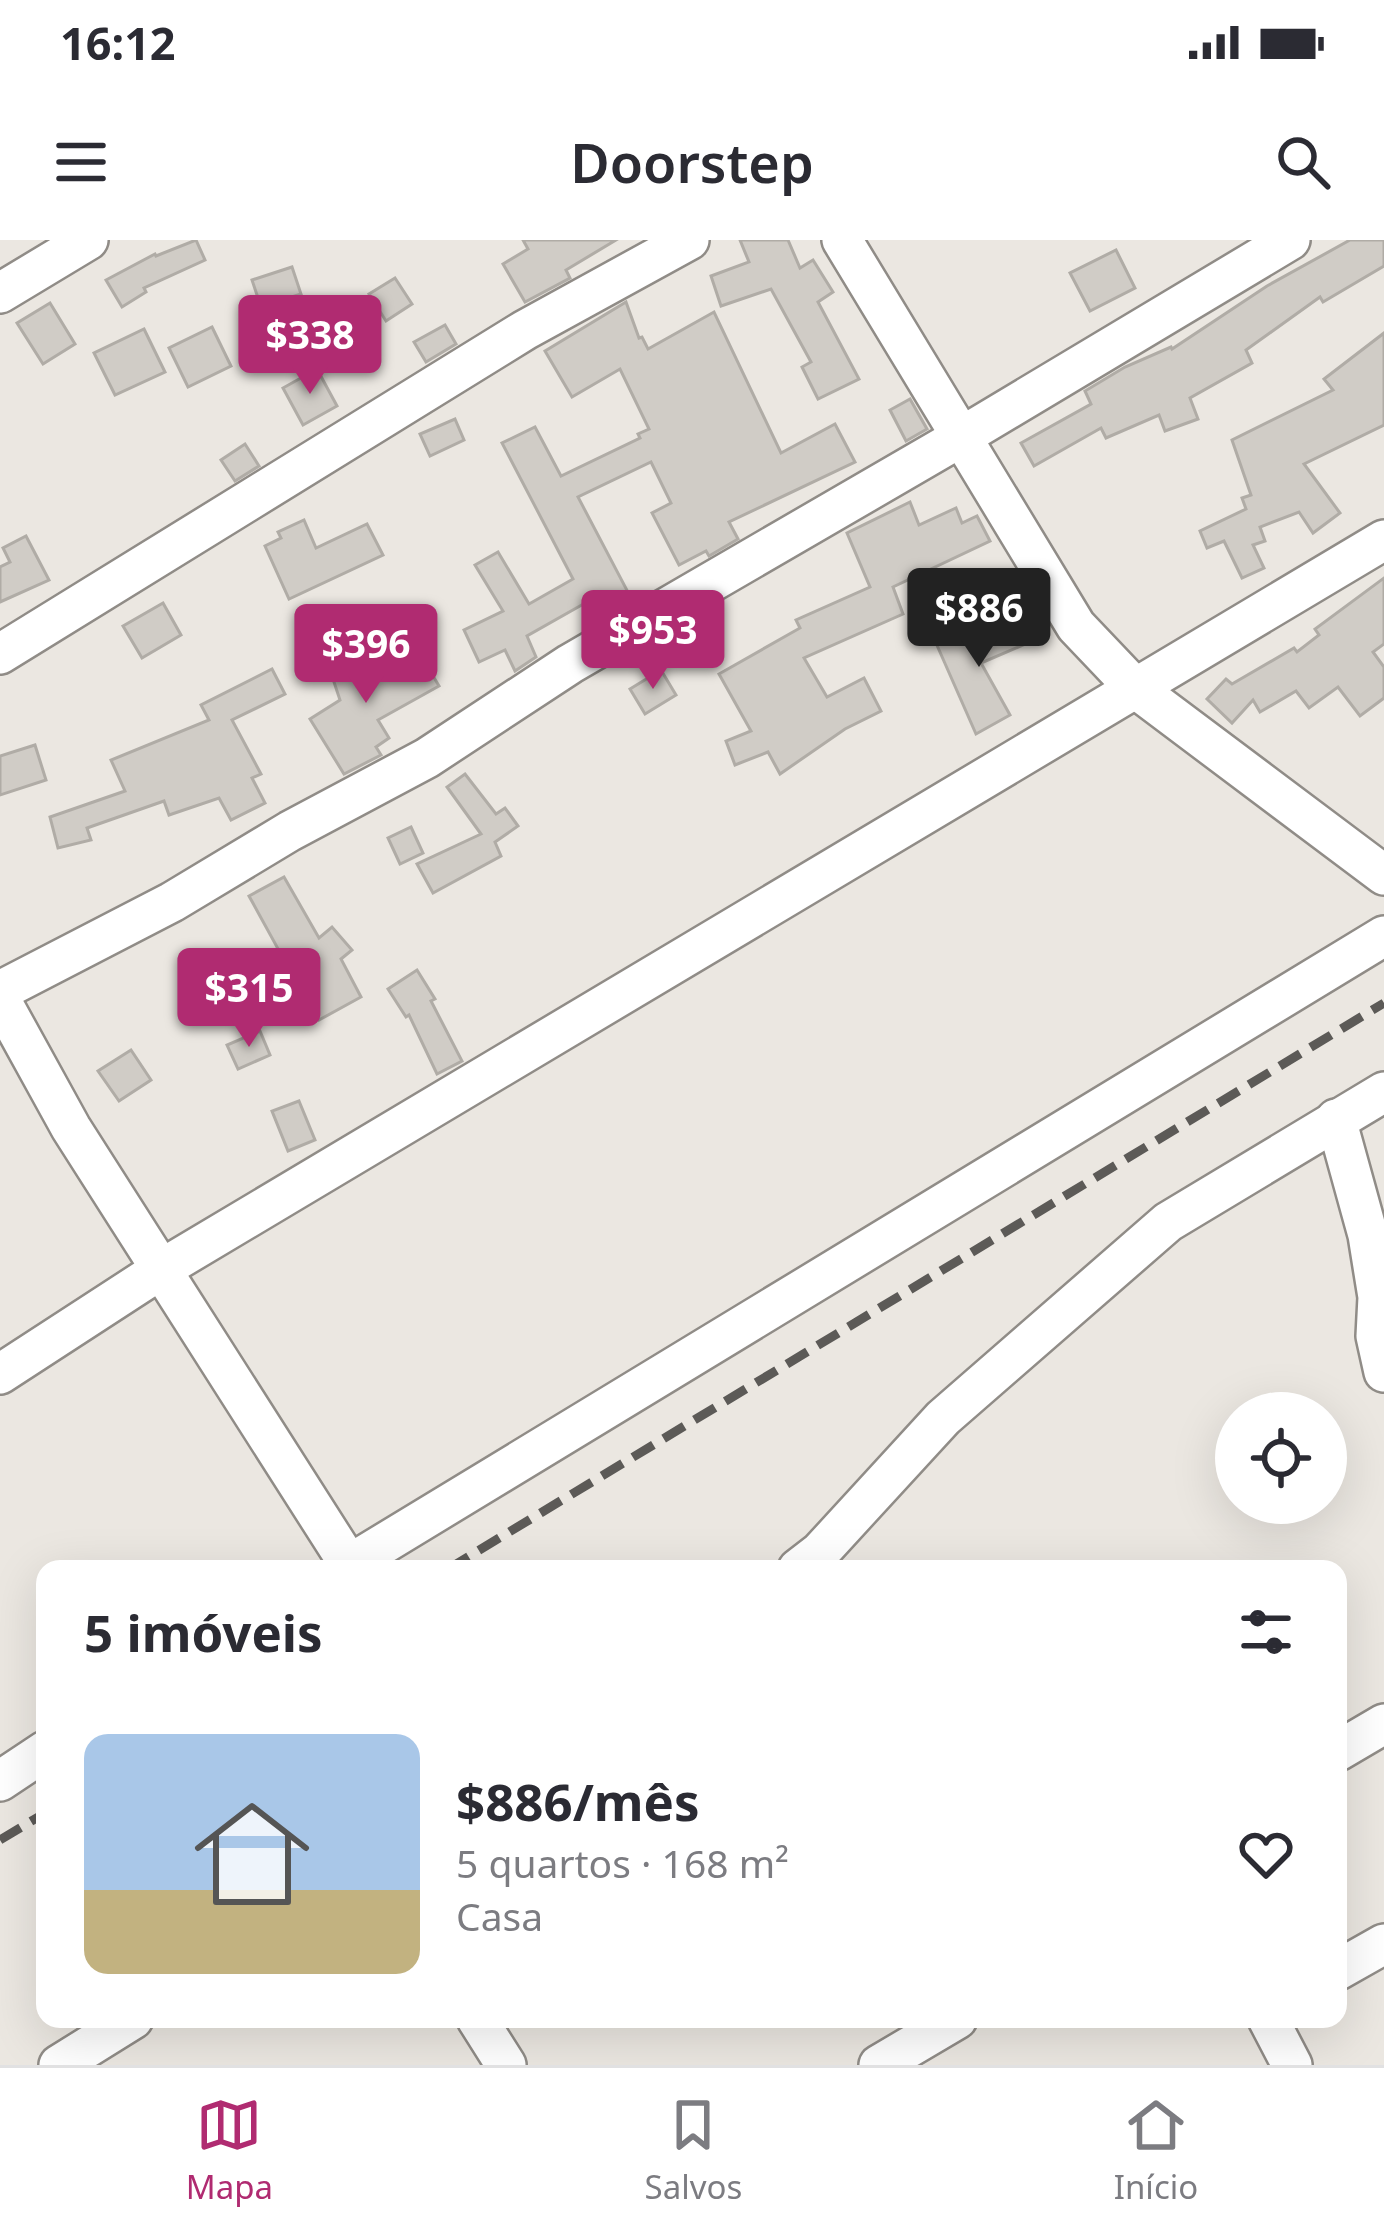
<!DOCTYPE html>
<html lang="pt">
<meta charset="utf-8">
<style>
body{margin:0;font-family:"Noto Sans",sans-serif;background:#f7f7f7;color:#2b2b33;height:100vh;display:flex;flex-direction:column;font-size:45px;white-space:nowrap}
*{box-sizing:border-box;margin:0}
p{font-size:39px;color:#7c7c81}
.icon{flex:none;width:66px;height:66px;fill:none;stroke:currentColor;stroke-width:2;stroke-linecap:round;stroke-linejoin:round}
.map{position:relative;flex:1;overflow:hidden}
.side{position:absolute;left:36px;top:1320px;width:1311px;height:468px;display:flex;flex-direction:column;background:#fff;border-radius:24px;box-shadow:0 12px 48px #0002}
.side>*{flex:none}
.tools{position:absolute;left:1215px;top:1152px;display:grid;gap:24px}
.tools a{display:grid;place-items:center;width:132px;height:132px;border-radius:50%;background:#fff;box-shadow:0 12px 48px #0002;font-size:60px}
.price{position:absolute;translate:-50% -102px;padding:0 27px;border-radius:12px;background:#b02b71;color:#fff;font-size:39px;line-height:78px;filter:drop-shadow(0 3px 6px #0008)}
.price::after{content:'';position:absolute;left:50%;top:72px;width:36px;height:27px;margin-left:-18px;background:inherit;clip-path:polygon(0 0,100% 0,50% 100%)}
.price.on{background:#222;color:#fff}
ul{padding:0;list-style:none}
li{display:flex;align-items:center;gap:36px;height:300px;padding:0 48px}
li span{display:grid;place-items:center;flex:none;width:336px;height:240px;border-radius:24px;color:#555}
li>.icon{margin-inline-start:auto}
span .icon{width:144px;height:144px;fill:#fffc;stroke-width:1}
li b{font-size:51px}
h2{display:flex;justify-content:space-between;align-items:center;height:144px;padding:0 48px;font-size:51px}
.status{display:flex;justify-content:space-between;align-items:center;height:84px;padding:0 60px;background:#fff;direction:ltr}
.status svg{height:33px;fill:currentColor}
header{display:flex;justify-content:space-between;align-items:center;height:156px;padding:0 48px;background:#fff;font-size:54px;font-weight:600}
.menu{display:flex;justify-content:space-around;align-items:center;height:168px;border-top:3px solid #e1e1e2;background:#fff;font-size:33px;color:#7c7c81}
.menu a{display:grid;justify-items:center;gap:6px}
.menu .on{color:#b02b71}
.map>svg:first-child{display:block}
.building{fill:#d0ccc6;stroke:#b0aca6;stroke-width:3}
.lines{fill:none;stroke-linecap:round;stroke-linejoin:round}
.minor-casing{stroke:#908c87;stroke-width:44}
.minor{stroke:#fff;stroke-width:39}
.rail{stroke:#5c5a57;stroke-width:9;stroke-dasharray:24 12;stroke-linecap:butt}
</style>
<div class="status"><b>16:12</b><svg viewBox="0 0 49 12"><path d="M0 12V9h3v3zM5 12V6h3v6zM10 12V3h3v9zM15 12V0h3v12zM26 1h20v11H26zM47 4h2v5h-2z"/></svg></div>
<header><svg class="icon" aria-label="menu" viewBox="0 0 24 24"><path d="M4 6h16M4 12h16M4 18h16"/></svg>Doorstep<svg class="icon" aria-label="search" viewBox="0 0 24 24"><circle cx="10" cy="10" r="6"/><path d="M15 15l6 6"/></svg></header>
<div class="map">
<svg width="1384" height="1825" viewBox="0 0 1384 1825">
<rect width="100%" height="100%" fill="#ebe7e1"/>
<!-- building -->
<g class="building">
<path d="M 196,0 L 205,20 L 144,48 L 146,52 L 122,67 L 106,40 L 155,14 L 156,16 Z"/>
<path d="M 523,0 L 616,0 L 566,30 L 570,38 L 525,62 L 503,24 L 528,9 Z"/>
<path d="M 740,0 L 788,0 L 800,28 L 813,20 L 833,52 L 818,62 L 859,139 L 818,159 L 802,127 L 811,122 L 771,49 L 721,66 L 711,36 L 749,22 Z"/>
<path d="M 1350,0 L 1384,0 L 1384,26 L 1323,62 L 1320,57 L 1246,110 L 1252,123 L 1190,158 L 1198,179 L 1165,191 L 1159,175 L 1106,198 L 1101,188 L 1034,226 L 1021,203 L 1091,164 L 1085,151 L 1125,127 L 1171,107 L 1172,109 L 1267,46 Z"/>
<path d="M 1116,10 L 1135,48 L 1090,71 L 1070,33 Z"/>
<path d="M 292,27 L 301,54 L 261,67 L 252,40 Z"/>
<path d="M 395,38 L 412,64 L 386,81 L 369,54 Z"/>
<path d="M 626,62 L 639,98 L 642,97 L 648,109 L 714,72 L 781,213 L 835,184 L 855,222 L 729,282 L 738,299 L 709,316 L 706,311 L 679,325 L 652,273 L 671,263 L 651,222 L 578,257 L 630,356 L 594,374 L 587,362 L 527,396 L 536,417 L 515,431 L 505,410 L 479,422 L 464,390 L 503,371 L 475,325 L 498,312 L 529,364 L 573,339 L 502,203 L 535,187 L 561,236 L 640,198 L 638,194 L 649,189 L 620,129 L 572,157 L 545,111 Z"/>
<path d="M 50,63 L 75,104 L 43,124 L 17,83 Z"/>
<path d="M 445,85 L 456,104 L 426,122 L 414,102 Z"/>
<path d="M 212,87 L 231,126 L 188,147 L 169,108 Z"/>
<path d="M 144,89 L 165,132 L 115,155 L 94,113 Z"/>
<path d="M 1384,93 L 1384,185 L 1304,224 L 1340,273 L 1313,293 L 1299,272 L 1260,287 L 1265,301 L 1253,305 L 1264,328 L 1242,338 L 1224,301 L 1207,308 L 1200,291 L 1246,269 L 1242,258 L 1251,255 L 1232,200 L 1333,150 L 1324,139 Z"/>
<path d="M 317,129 L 337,166 L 303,185 L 283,148 Z"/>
<path d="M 910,159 L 927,189 L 906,201 L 890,170 Z"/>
<path d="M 455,179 L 464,200 L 430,216 L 420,194 Z"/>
<path d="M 245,204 L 259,226 L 235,241 L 221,220 Z"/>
<path d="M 910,262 L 919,285 L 956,268 L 962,283 L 977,276 L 990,301 L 893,347 L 903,374 L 804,418 L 827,457 L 864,438 L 881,471 L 845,489 L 780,534 L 768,512 L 735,525 L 726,501 L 751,491 L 719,434 L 800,388 L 796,380 L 870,347 L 847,293 Z"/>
<path d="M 304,280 L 316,308 L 367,284 L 383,315 L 289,359 L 265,306 L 281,298 L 278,292 Z"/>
<path d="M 26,296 L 49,340 L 0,362 L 0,327 L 10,322 L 3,308 Z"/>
<path d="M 1384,338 L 1384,404 L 1373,412 L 1384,427 L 1384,458 L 1360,476 L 1338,447 L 1309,468 L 1296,451 L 1260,472 L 1253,460 L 1232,483 L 1207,459 L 1226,439 L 1232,444 L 1294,408 L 1297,412 L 1319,395 L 1315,389 Z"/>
<path d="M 163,363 L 181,395 L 142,418 L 123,386 Z"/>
<path d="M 1011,377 L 1023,405 L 981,423 L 1010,475 L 976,494 L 936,403 L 961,391 L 964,397 Z"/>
<path d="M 346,404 L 361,443 L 405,417 L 411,428 L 424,421 L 439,446 L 378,480 L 389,498 L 376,507 L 381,515 L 344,534 L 310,479 L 340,460 L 324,412 Z"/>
<path d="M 272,429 L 285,454 L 232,480 L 261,534 L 252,538 L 265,563 L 231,580 L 219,558 L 169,575 L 164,561 L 87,588 L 91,600 L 58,608 L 50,577 L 125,551 L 111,520 L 209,480 L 201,465 Z"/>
<path d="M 661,430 L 676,455 L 645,474 L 630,449 Z"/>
<path d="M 35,505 L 46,540 L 0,555 L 0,516 Z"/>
<path d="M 465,534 L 496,574 L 505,568 L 518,586 L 495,602 L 501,616 L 433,653 L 417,624 L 481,594 L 447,547 Z"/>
<path d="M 411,587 L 423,613 L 400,624 L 388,598 Z"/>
<path d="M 284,637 L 319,698 L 332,687 L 352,710 L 341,719 L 361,757 L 319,780 L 296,737 L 276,748 L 264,725 L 282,716 L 249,656 Z"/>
<path d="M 417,730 L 435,759 L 431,761 L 462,821 L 437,834 L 409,775 L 406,777 L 388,749 Z"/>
<path d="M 260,791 L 270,815 L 238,829 L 227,805 Z"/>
<path d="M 131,810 L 151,840 L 119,861 L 98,831 Z"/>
<path d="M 299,861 L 315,900 L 288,911 L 272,871 Z"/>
</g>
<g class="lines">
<defs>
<g id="minor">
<path d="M 842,0 L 1076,386 L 1135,448 L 1384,635"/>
<path d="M 0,53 L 88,0"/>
<path d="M 0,414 L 525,90 L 689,0"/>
<path d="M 0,751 L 172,662 L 290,591 L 427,518 L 570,424 L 961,197 L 1290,0"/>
<path d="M 0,759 L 71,888 L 349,1324"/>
<path d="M 1336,879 L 1368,995 L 1378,1057 L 1376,1096 L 1384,1132"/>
<path d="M 0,1134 L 160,1030 L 1384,300"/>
<path d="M 342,1329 L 1384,696"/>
<path d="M 798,1329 L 820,1312 L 943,1178 L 1168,982 L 1384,852"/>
<path d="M 1338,1511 L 1384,1484"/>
<path d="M 0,1541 L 45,1511"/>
<path d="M 1338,1730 L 1384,1704"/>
<path d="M 477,1779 L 506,1825"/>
<path d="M 1268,1779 L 1292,1825"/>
<path d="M 59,1825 L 133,1779"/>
<path d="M 879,1825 L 957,1779"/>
</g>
</defs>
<!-- minor casing -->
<use href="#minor" class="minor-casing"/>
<!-- minor -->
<use href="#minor" class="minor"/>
<!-- rail -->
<g class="rail">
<path d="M 448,1329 L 1384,763"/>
<path d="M 0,1600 L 45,1573"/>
</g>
</g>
</svg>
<div class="tools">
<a><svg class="icon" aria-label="locate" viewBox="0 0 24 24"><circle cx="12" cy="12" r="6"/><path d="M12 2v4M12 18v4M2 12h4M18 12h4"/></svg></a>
</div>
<b class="price" style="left:310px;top:157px">$338</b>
<b class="price on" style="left:979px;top:430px">$886</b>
<b class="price" style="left:653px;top:452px">$953</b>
<b class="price" style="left:366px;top:466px">$396</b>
<b class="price" style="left:249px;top:810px">$315</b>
<section class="side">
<h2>5 imóveis<svg class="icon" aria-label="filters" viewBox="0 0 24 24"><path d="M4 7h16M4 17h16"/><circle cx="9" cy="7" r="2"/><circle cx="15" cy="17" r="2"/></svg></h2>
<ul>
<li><span style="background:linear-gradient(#a9c7e8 65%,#c2b280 0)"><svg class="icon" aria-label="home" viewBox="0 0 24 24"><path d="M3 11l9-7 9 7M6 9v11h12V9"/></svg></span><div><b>$886/mês</b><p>5 quartos · 168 m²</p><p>Casa</p></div><svg class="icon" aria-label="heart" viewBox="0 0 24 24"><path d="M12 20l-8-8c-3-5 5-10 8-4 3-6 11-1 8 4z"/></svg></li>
</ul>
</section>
</div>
<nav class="menu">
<a class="on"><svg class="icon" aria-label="map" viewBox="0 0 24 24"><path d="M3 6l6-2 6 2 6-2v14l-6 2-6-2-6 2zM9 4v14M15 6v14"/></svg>Mapa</a>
<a><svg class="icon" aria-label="saved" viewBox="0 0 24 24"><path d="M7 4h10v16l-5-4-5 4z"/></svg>Salvos</a>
<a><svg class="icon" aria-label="home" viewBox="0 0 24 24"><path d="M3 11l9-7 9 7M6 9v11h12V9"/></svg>Início</a>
</nav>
